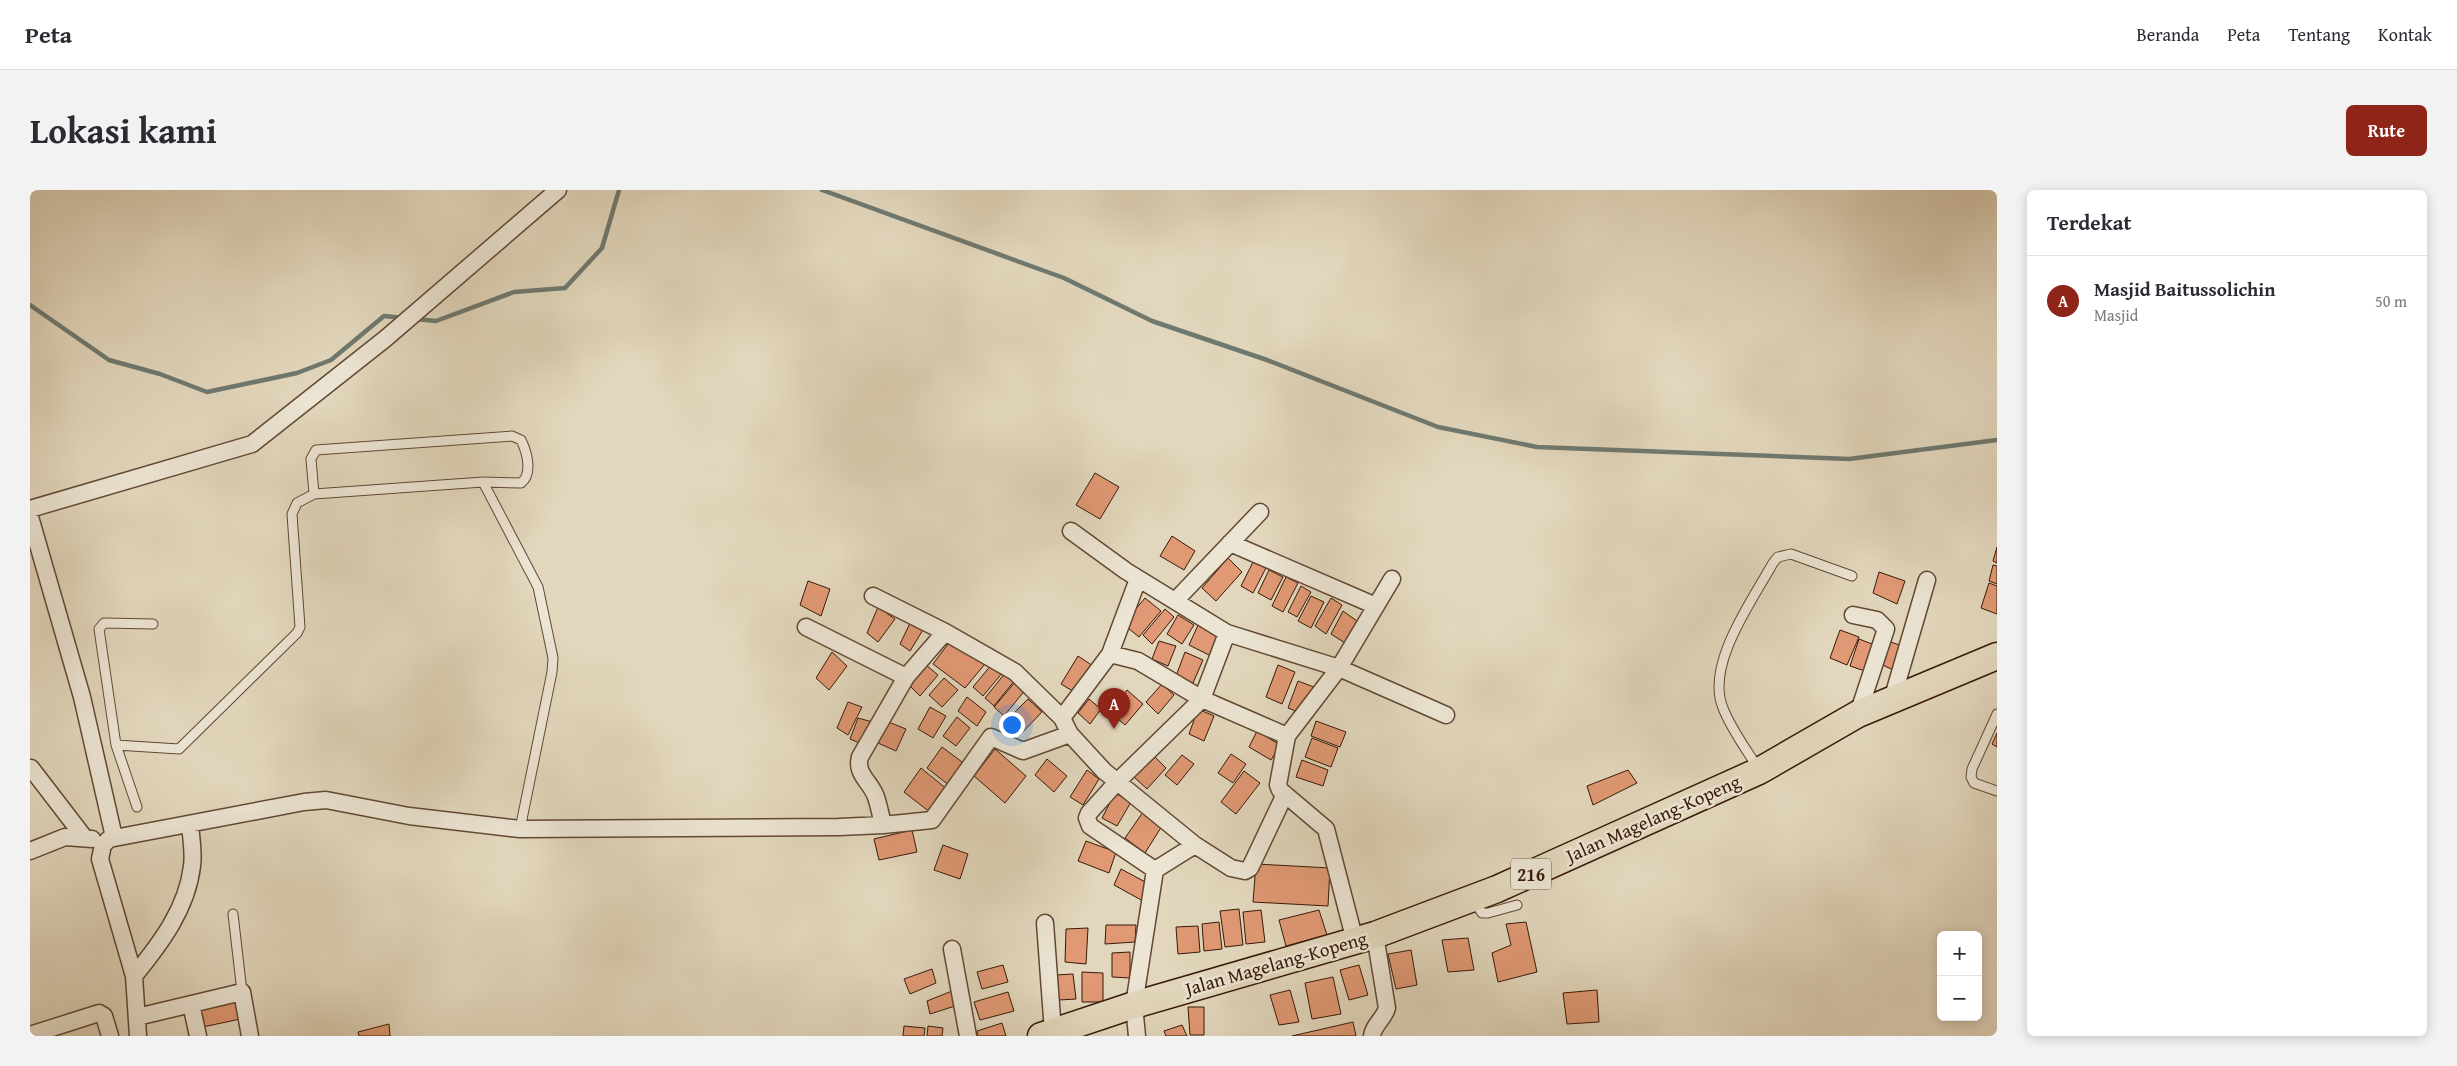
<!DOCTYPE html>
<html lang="id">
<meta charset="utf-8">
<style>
body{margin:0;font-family:"Gentium Book Plus",serif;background:#f2f2f3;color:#2b2b33}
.controls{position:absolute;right:15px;bottom:15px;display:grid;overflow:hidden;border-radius:8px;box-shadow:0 2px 12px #0003}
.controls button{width:45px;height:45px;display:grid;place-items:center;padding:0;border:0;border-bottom:1px solid #e1e1e2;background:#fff;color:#2b2b33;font:25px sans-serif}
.you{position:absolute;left:981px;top:534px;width:18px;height:18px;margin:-12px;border:4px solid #fff;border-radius:50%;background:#1a73e8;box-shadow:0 0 0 8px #1a73e833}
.badge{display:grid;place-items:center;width:32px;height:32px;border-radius:50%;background:#8f2418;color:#fff;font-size:16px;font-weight:700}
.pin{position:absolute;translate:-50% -41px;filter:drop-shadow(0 1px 2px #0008)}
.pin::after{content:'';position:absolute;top:26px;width:18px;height:15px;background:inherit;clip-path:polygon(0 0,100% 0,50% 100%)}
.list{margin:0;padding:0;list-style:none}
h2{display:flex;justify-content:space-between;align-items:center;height:65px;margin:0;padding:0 20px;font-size:21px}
h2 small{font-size:16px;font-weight:400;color:#7c7c81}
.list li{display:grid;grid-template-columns:32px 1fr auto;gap:15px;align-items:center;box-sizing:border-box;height:90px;padding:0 20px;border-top:1px solid #e1e1e2}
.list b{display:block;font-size:19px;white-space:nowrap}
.list p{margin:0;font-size:16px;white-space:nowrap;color:#7c7c81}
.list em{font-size:16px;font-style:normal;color:#7c7c81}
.map{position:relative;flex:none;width:1967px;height:846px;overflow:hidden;border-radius:8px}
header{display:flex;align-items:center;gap:30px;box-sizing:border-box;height:70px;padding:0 25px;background:#fff;border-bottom:1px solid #e1e1e2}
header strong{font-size:24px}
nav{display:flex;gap:28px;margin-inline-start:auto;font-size:18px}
.intro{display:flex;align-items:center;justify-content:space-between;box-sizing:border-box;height:120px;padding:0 30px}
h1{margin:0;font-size:35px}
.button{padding:12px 22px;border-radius:8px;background:#8f2418;color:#fff;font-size:18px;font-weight:700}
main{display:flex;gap:30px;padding:0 30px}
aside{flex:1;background:#fff;border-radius:8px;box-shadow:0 2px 12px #0003}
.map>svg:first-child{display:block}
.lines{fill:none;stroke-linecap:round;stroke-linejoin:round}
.stream{stroke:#6f796f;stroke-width:4.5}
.building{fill:#e09974;stroke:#371907}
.service-casing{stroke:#624834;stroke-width:11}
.minor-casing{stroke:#624834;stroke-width:19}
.primary-casing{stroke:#371907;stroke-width:29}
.service{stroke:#ece5d4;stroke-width:9}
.minor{stroke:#ece5d4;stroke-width:16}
.primary{stroke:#e2d7bd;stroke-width:26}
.labels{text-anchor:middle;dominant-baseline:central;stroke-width:5;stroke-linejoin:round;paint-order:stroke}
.shield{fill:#ece5d4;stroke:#6d5644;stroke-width:1}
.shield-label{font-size:18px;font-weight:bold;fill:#371907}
.street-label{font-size:19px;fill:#371907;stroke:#ece5d4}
</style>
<header>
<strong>Peta</strong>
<nav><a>Beranda</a><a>Peta</a><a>Tentang</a><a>Kontak</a></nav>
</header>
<div class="intro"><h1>Lokasi kami</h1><a class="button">Rute</a></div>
<main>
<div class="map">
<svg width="1967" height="846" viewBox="0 0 1967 846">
<rect width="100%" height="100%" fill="#e2d7bd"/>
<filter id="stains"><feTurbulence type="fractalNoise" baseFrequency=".004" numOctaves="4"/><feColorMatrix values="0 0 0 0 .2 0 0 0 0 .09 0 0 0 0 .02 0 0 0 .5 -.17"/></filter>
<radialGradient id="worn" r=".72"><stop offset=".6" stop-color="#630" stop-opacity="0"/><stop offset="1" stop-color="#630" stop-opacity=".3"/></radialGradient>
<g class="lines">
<path class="stream" d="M792 0 1034 88 1122 131 1237 170 1408 237 1507 257 1819 269 1967 250
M0 115 79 170 130 184 177 202 267 183 301 170 354 126 374 128
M386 129 406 131 484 102 535 98 572 58 589 0"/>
</g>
<path class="building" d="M1065 283 1089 297 1070 329 1046 315Z
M1142 346 1165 361 1154 380 1130 366Z
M1967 357V373L1963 371Z
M1198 368 1212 382 1186 411 1172 398Z
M1224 370 1237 376 1223 403 1211 396Z
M1963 375 1967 376V394L1959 391Z
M1239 380 1253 387 1241 410 1228 403Z
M1849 382 1875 391 1867 414 1843 403Z
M1256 387 1268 393 1253 422 1242 416Z
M778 391 800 399 791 426 770 415Z
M1959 393 1967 396V424L1951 418Z
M1271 396 1281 402 1267 427 1258 422Z
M1281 406 1294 412 1281 438 1268 431Z
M1115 408 1131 421 1109 447 1093 434Z
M1301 408 1312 415 1296 444 1285 436Z
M848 417 865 429 848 452 837 443Z
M1135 419 1144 427 1122 454 1113 445Z
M1313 421 1327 431 1315 453 1301 444Z
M1148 425 1164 435 1152 454 1137 444Z
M882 429 896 435 880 461 870 454Z
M1169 433 1191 446 1181 466 1159 455Z
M1810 440 1829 447 1817 475 1800 468Z
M1829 449 1847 456 1838 482 1820 476Z
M921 450 955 474 935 498 903 474Z
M1129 451 1146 456 1138 476 1122 469Z
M1858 451 1872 456 1863 480 1849 473Z
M802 462 817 476 799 500 786 488Z
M1155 462 1173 470 1163 493 1146 486Z
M1048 466 1063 476 1046 503 1031 494Z
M962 474 973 482 953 506 943 497Z
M896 475 908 485 890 506 879 495Z
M1248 475 1265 482 1252 514 1236 507Z
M976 482 985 490 964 516 955 508Z
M914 488 928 500 912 517 899 505Z
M986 491 996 499 974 526 964 517Z
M1268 491 1284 497 1273 524 1258 518Z
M1132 494 1144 505 1128 524 1116 512Z
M1097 500 1113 514 1095 535 1080 522Z
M937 507 956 522 947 536 928 521Z
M998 509 1012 522 989 546 975 532Z
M1059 509 1071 519 1060 534 1048 523Z
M818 512 832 517 818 545 807 538Z
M900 517 916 526 903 548 888 539Z
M1168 519 1184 526 1174 551 1159 544Z
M927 527 940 538 926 556 913 546Z
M828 528 846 533 834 555 820 549Z
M856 531 876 539 866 561 848 553Z
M1286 531 1316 542 1310 557 1281 546Z
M1227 541 1250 555 1241 570 1219 557Z
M1967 543V557L1962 554Z
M1282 548 1308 558 1301 577 1275 567Z
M912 557 936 575 920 596 897 578Z
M965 559 996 586 975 613 944 586Z
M1201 564 1216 574 1203 593 1188 583Z
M1123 565 1136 578 1117 599 1104 587Z
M1152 565 1164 574 1147 595 1135 585Z
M1017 569 1037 586 1024 602 1005 585Z
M1272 570 1298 580 1293 596 1266 587Z
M891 578 918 600 901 623 874 602Z
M1057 580 1069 589 1053 615 1040 607Z
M1598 580 1607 593 1563 615 1557 596Z
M1214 581 1230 593 1206 624 1191 612Z
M1085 603 1101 612 1087 636 1072 628Z
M1113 622 1132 636 1115 663 1095 648Z
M882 640 887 662 849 670 844 649Z
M1056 651 1086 662 1079 683 1048 671Z
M913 655 938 664 930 689 904 680Z
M1226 674 1300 678 1298 716 1223 712Z
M1091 679 1121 695 1113 711 1084 695Z
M1209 719 1213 755 1195 757 1190 721Z
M1231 720 1235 752 1216 754 1213 722Z
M1289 720 1297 745 1256 756 1249 730Z
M1189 732 1192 759 1174 761 1172 734Z
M1496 732 1507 782 1468 792 1462 763 1481 755 1476 734Z
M1076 735H1106L1105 752 1075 754Z
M1168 736 1170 762 1148 764 1146 737Z
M1058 738 1056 774 1035 772 1036 739Z
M1438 748 1444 780 1418 782 1412 750Z
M1381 760 1387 795 1366 799 1358 764Z
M1100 762V788L1082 787V763Z
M973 775 978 792 952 799 947 782Z
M1329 775 1338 805 1319 810 1310 780Z
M902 779 906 793 880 804 874 789Z
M1052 782 1073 783V812H1052Z
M1043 784 1046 809 1029 810 1026 785Z
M1303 787 1311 824 1282 829 1275 793Z
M1260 800 1269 832 1249 835 1240 805Z
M1567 800 1569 832 1537 834 1533 803Z
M922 801 925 816 900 824 897 811Z
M978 802 984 821 950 830 944 812Z
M211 807 215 828 168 838 164 817Z
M1158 817H1174V845H1160Z
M1323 832 1326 846H1262Z
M972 833 976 846H948L947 841Z
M359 834 360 846H329L328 842Z
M1152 835 1157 846H1136L1134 841Z
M874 836 895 838 894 846H873Z
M898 836 913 838 912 846H897Z"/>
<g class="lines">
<defs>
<path id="service" d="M284 304 281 269 286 260 482 246 491 250C497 262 503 284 491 293L453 292
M1967 524 1942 579 1941 587 1944 593 1967 601
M86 555 149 559 267 443 270 437 262 324 267 313 284 304 453 292 508 397 523 468 522 482 490 639
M1728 578C1716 559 1701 539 1693 518 1675 475 1722 411 1743 373L1748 367 1761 364 1822 386
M107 617 86 555 69 439 74 433 123 434
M1443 710 1452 723H1458L1487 715
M203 724 212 802"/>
<path id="minor" d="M0 319 222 254 355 149 528 0
M0 327 52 507 84 647
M1041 341 1096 381 1197 443
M1200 353 1346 416
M843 406 915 442 985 482 1032 528 1040 544 1074 581 1165 655 1201 678 1215 681 1220 678 1255 604
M1145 411 1230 322
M1823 425 1847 430 1856 439 1828 524
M776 437 876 487
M1080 464 1108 389
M1862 510 1897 390
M1032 528 1080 464 1108 471 1172 509 1257 546
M1 578 54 647
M853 635 902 630 961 547 993 561 1040 544
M0 661 35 647 62 649
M1125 680 1165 655
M1015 733 1023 842
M1325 751 1296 639 1250 600 1248 595 1257 546 1309 478 1362 389
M922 759 938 846
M104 786C130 754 157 719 162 676 164 663 161 648 160 634
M161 814 168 846
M107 827 212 802 220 846
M0 845 69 823 74 826 80 846
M108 846 104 786 70 669 73 655 79 649 274 612 296 610 379 626 490 639 809 637 853 635C851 626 849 616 846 607 841 592 825 584 830 567L876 487 915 442
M1107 846 1104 815 1125 680 1060 636 1057 628 1059 623 1087 592 1172 509 1197 443 1309 478 1416 525
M1342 846C1343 835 1354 829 1357 818L1345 745"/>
<path id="primary" d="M1011 846 1104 815 1345 745 1467 699 1729 581 1828 524 1967 466"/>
</defs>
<use href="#service" class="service-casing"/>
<use href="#minor" class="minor-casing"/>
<use href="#primary" class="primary-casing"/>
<use href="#service" class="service"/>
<use href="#minor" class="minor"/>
<use href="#primary" class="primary"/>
</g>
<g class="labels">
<rect class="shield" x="1481" y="668.5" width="40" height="31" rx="4"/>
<g class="shield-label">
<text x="1501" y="684">216</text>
</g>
<g class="street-label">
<text transform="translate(1623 628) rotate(-24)">Jalan Magelang-Kopeng</text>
<text transform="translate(1246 773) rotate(-16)">Jalan Magelang-Kopeng</text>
</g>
</g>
<rect width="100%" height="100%" filter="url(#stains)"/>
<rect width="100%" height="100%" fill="url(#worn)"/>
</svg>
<div class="controls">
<button>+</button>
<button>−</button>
</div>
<div class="you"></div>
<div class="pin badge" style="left:1084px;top:539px">A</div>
</div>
<aside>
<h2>Terdekat<small></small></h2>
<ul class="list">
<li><span class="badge">A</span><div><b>Masjid Baitussolichin</b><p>Masjid</p></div><em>50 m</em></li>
</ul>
</aside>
</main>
